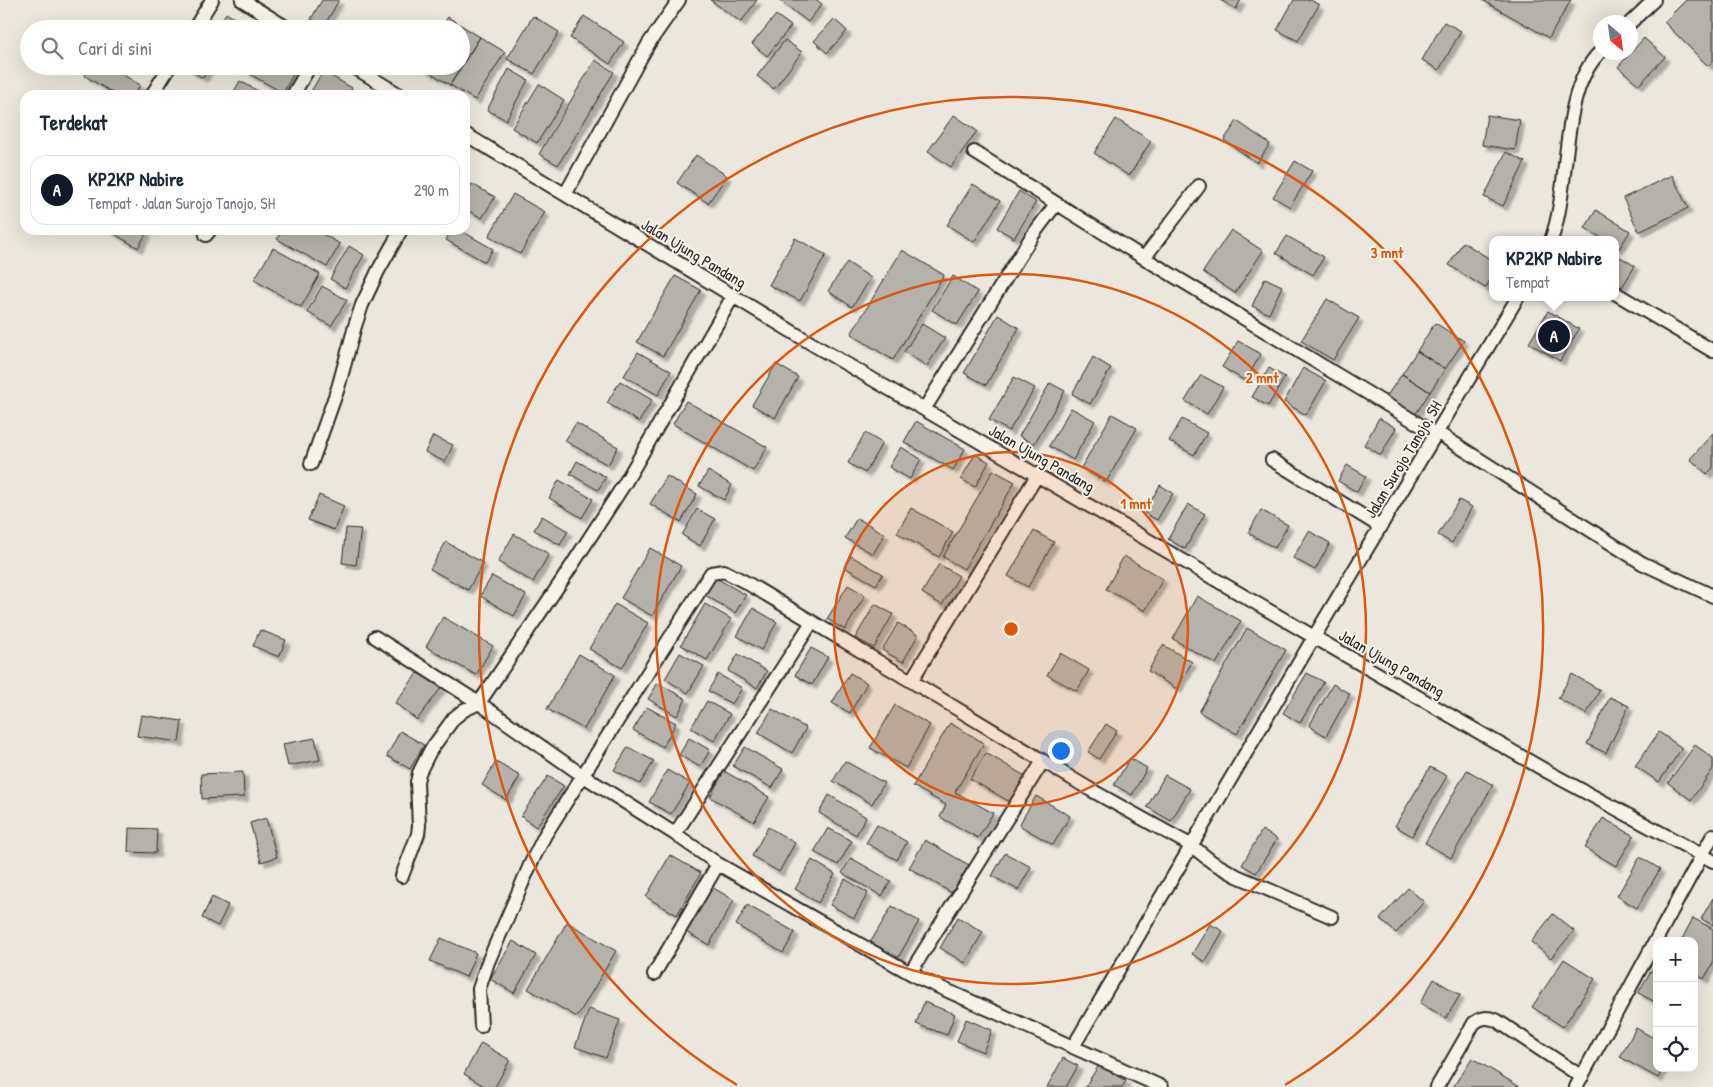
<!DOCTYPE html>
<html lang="id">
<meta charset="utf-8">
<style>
body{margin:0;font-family:"Patrick Hand",sans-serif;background:#f6f6f7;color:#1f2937}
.controls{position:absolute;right:15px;bottom:15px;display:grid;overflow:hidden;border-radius:10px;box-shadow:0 5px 20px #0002}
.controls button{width:45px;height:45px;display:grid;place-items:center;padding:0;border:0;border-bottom:1px solid #e0e1e3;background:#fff;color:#1f2937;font:25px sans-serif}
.compass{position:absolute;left:1593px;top:15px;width:45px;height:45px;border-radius:50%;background:#fff;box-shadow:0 5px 20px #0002;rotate:151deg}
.you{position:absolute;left:1060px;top:750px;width:18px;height:18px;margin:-12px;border:4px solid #fff;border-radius:50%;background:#1a73e8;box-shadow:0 0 0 8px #1a73e833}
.badge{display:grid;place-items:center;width:32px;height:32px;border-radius:50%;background:#111827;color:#fff;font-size:16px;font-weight:700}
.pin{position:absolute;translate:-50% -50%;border:2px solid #fff;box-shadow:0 1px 5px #0006}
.popup{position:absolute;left:1489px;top:236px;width:130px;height:65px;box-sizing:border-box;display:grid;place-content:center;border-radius:10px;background:#fff;filter:drop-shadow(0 1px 4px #0005);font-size:16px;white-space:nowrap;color:#747a83}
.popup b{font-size:19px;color:#1f2937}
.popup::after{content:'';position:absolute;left:50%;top:100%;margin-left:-10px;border:10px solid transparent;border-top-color:#fff}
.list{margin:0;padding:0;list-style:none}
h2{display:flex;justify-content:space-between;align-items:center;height:65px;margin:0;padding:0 20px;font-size:21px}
h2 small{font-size:16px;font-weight:400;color:#747a83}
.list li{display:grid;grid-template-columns:32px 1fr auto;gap:15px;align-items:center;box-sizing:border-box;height:70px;margin:0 10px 10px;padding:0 10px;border:1px solid #e0e1e3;border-radius:15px}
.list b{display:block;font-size:19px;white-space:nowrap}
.list p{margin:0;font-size:16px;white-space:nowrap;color:#747a83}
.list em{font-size:16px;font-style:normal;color:#747a83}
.icon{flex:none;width:28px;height:28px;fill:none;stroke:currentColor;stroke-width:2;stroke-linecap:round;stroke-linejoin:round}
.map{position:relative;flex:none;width:1713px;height:1087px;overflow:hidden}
.search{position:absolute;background:#fff;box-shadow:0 5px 20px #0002;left:20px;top:20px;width:450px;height:55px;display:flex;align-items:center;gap:12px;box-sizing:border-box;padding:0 18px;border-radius:28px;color:#747a83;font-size:19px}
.panel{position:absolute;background:#fff;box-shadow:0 5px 20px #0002;left:20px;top:90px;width:450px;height:145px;border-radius:15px}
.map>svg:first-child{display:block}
.building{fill:#b5b2ab;stroke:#2b2b2b;filter:url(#shadow)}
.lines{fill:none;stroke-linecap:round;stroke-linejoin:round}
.minor-casing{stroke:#2b2b2b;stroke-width:16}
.minor{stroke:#f7f3e8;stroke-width:12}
.ring{fill:none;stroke:#df570e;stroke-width:2.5}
.labels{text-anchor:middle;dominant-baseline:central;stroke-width:4;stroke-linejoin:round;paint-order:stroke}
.street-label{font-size:16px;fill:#2b2b2b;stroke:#f7f3e8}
.centre{fill:#df570e;stroke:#f7f3e8;stroke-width:2.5}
.ring-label{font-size:15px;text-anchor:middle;font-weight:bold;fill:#df570e;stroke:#f7f3e8;stroke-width:4;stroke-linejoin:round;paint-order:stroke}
</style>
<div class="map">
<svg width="1713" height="1087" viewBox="0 0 1713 1087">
<defs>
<filter id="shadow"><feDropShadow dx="4.5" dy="4.5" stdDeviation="1" flood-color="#0004"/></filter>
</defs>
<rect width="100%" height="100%" fill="#ebe7dd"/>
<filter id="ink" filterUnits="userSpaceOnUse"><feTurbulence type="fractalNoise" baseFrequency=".02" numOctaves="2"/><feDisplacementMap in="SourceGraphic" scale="10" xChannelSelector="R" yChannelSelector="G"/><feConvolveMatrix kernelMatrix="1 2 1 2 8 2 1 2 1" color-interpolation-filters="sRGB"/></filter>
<g filter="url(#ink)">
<path class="building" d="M322 0H339L324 26 311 19Z
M710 0H757L741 22Z
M779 0H817L822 4 808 22Z
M1220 0H1241L1236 9Z
M1294 0H1311L1319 5 1298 41 1277 30Z
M1482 0H1571L1549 38Z
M1686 0H1713V61L1708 66 1664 22Z
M226 13 252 29H217Z
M776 15 791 26 767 56 752 44Z
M533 16 559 32 534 74 507 59Z
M584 16 624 42 610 64 570 38Z
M448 17 480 37 450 85 420 66H461V29H441Z
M834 19 847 31 827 53 814 41Z
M1444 22 1461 31 1439 70 1422 60Z
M480 37 505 52 475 100 450 85Z
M1644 38 1665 57 1639 85 1618 67Z
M785 40 802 52 774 89 757 76Z
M595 60 614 72 558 165 539 154Z
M91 66H109L140 85 134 95H116L85 76Z
M191 66H210L203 78 189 70Z
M249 66H298L283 93 246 72Z
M509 69 528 80 506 120 487 110Z
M323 71 352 88 348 95H309Z
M240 81 265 95H232Z
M539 84 564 100 537 143 512 128Z
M954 115 977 131 951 167 928 151Z
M1487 115 1520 120 1515 150 1482 145Z
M1116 119 1151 141 1129 176 1094 153Z
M1237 121 1270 144 1257 163 1224 140Z
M1506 152 1525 162 1503 206 1484 197Z
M696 155 727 176 708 203 677 183Z
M1295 161 1312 171 1290 207 1273 197Z
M1672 175 1688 208 1639 232 1623 198Z
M472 184 495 197 482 218 465 209V196Z
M973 184 1000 201 974 242 947 225Z
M1019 191 1036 202 1014 238 997 228Z
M513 194 545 212 520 254 489 236Z
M1596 210 1630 231 1619 249 1615 246V240H1605L1585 228Z
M108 230H145L147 232 138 248Z
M282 230H316L340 244 327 267 277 239Z
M451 230H460L493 249 485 262 446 240Z
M1231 230 1263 251 1235 293 1203 272Z
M1287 236 1324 257 1313 275 1276 253Z
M795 238 826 255 800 301 769 285Z
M1463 242 1493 261V276L1485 288 1449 265Z
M349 246 364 255 345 288 330 279Z
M273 248 320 274 301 307 254 280Z
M902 250 944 275 893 360 851 334Z
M1615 254 1635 266 1622 287 1615 283Z
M847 262 871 278 852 307 828 291Z
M675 276 701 290 663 356 637 342Z
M953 276 978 292 957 325 932 310Z
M1265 278 1282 286 1269 314 1252 306Z
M322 286 347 300 331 326 307 312Z
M1327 299 1359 318 1333 360 1301 341Z
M1548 311 1579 329 1560 361 1529 343Z
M998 315 1019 328 986 385 964 373Z
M1435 323 1464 341 1445 369 1417 351Z
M922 324 945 338 927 366 904 352Z
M1238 341 1261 354 1245 381 1222 367Z
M1417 351 1445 369 1430 392 1402 374Z
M638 352 671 371 658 395 624 376Z
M1093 357 1111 368 1090 404 1072 394Z
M776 364 798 377 775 418 752 405Z
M1269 368 1285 377 1268 406 1252 397Z
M1303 368 1326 381 1306 415 1284 402Z
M1402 374 1430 392 1415 415 1386 397Z
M1201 375 1223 387 1207 414 1185 401Z
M1014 377 1035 388 1009 431 989 420Z
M620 381 652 400 639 422 607 403Z
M1050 383 1065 391 1034 444 1019 436Z
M686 401 767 447 753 471 673 424Z
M1071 408 1095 421 1073 460 1049 446Z
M1112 414 1137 428 1106 482 1081 468Z
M1379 418 1396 428 1381 455 1364 445Z
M1182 419 1207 433 1194 455 1169 441Z
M916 421 965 449 953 470 904 442Z
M576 423 618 447 608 465 565 441Z
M865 433 882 443 865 473 848 463Z
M1713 433V468L1707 474 1690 459Z
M433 436 453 445 445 462 425 452Z
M901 447 921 459 910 479 889 467Z
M975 454 989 462 975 487 961 479Z
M577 461 606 477 598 490 570 474Z
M1347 465 1366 476 1357 492 1338 481Z
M993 470 1015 482 964 569 943 557Z
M708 471 732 485 724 500 699 486Z
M667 476 697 494 681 522 650 504Z
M559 480 593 499 582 518 549 498Z
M1160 485 1173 493 1157 520 1144 513Z
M319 495 344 506 334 530 308 520Z
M1459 500 1472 507 1452 543 1438 535Z
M1188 504 1205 514 1185 549 1168 539Z
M911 508 953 532 939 557 897 533Z
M697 509 715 519 700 546 682 535Z
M1261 510 1288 525 1275 548 1248 533Z
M542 516 568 531 560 545 534 530Z
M857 518 885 534 873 554 845 538Z
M346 528 361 529 356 565 342 563Z
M1034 531 1054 542 1028 587 1008 576Z
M1309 531 1330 543 1315 570 1293 558Z
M514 534 549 554 533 582 498 562Z
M446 542 483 563 468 590 430 569Z
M650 548 681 566 652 616 621 598Z
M851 556 883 574 876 585 844 567Z
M1124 556 1163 579 1145 611 1106 589Z
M939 564 959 576 942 605 922 593Z
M492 576 526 595 514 616 480 596Z
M716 578 746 595 735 613 705 595Z
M848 585 865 595 845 630 827 619Z
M1197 596 1241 621 1216 664 1173 639Z
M615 604 648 623 622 668 589 649Z
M705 604 731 619 707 660 681 645Z
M875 604 893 614 874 648 855 638Z
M753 608 777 622 761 650 737 636Z
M443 617 493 646 476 675 426 647Z
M898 623 918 635 903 662 882 650Z
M1247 628 1286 650 1237 734 1199 712Z
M260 630 286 640 279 657 253 646Z
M1163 645 1192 662 1177 689 1148 671Z
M811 648 828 657 812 685 795 675Z
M680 653 704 666 688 693 665 679Z
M1060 653 1089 670 1077 691 1047 675Z
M579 654 615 675 584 729 547 709Z
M738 654 767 671 757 688 728 671Z
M419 671 441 688 417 720 395 703Z
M850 673 867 683 850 713 832 703Z
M1307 673 1324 682 1300 723 1283 713Z
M718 674 742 688 732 704 708 691Z
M1572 674 1600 690 1586 714 1558 698Z
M658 683 686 699 677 716 648 699Z
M1333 684 1350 694 1326 736 1309 726Z
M1610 697 1629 706 1606 753 1587 744Z
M707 701 730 714 714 741 691 728Z
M895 705 930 725 906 768 870 748Z
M647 707 676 723 663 747 633 730Z
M772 709 806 728 792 753 758 733Z
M141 715 182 721 179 742 137 736Z
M950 723 984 743 955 792 993 813 978 838 940 817 946 805 913 786Z
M1106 724 1117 731 1099 759 1088 752Z
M400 731 424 745 410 769 387 756Z
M1659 732 1682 748 1659 782 1635 766Z
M315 738 320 760 288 766 283 744Z
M689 738 710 750 700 767 679 755Z
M1695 745 1713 758V769L1691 800 1668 783Z
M628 747 654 761 640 784 614 770Z
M745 747 783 769 772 788 733 766Z
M986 753 1025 776 1010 802 970 779Z
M1130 758 1147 768 1132 795 1114 785Z
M845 761 884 783 872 804 833 781Z
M496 762 520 776 506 800 482 785Z
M1430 767 1447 776 1412 836 1395 826Z
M667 770 690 783 671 814 649 802Z
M1467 770 1493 785 1451 858 1425 843Z
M724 771 769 797 754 822 710 797Z
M243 772 244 797 202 799 201 774Z
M1165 775 1190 789 1171 821 1147 807Z
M548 776 564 786 536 827 521 816Z
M829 795 866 817 856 835 819 813Z
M1036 796 1070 816 1053 845 1019 825Z
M266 818 277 857 261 862 250 823Z
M1603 818 1634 836 1616 866 1585 848Z
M877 825 907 842 897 860 866 843Z
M768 827 795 843 779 872 752 856Z
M129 828 157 829 156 853 128 852Z
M828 828 852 841 838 865 814 852Z
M1262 830 1277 839 1256 873 1242 865Z
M925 840 969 865 952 893 909 868Z
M1005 853 1031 867 1018 890 992 876Z
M670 855 701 873 677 915 646 897Z
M1640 857 1660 869 1637 908 1617 896Z
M851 858 891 881 882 896 842 873Z
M812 860 835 874 818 903 795 889Z
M845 879 868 893 854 918 830 905Z
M710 886 734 900 709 945 684 931Z
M1408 888 1424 902 1396 933 1380 919Z
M212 897 228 905 218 926 202 918Z
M1713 898V925L1701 919Z
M747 905 795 932 783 953 736 925Z
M892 906 919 921 895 963 867 948Z
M1553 914 1574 931 1551 958 1531 942Z
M958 917 983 932 965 963 940 948Z
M1693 918 1713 929V963L1704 979 1694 973V941H1681Z
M567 922 616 951 577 1017 528 989Z
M1210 924 1223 931 1205 962 1192 954Z
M441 938 476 953 466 977 430 961Z
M513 941 536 955 514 993 490 979Z
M1564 959 1595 979 1563 1027 1532 1007Z
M1652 969 1657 972V1003L1638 993Z
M1434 979 1460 995 1446 1018 1420 1003Z
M924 1002 955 1014 947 1035 916 1024Z
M589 1009 620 1020 606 1058 575 1047Z
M966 1019 992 1030 983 1052 957 1041Z
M1636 1028 1657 1040V1068H1663L1658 1078 1620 1057Z
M481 1043 510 1060 495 1087H486L464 1074Z
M1063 1058 1078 1066 1066 1087H1047Z
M1472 1058 1520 1087H1453Z
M1099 1065 1126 1081 1122 1087H1085Z"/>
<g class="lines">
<defs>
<path id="minor" d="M242 0 289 29
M1630 23 1654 0
M194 29 212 0
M352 66 400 95
M152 95 170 66
M293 95 310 66
M465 134 819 348 1314 637 1548 772 1713 861
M974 152 1144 258 1437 435
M566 193 636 66 649 43 679 0
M206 235 210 230
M1551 240C1572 185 1558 94 1600 52
M1144 258 1199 186
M1615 293 1713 351
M925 408 1032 236 1056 204
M1438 433 1642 563 1713 596
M1272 460 1381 527
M311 464 338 388 355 326 362 305 378 271 401 230
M375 637 479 703 582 775 675 834 718 864 919 978 1162 1087
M911 681 1091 790 1192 846 1212 862 1237 876 1332 917
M675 834 812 622
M402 876 418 834 419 826 417 782 419 773 430 751 454 718 464 710 479 703 563 579 625 483 733 296
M910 973 1043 761
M654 974 718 864
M481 1026 479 989 488 962 531 863 545 835 711 573 724 571 747 583 911 681 1038 474
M1073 1047 1314 637 1518 297
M1437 1087 1474 1023C1482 1017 1487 1017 1496 1020L1582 1077
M1576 1087 1713 835"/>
</defs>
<use href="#minor" class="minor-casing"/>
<use href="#minor" class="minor"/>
</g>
</g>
<circle cx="1011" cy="629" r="177" fill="#df570e" fill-opacity=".12"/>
<g class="ring">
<circle cx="1011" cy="629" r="177"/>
<circle cx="1011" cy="629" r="355"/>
<path d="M737 1085A532 532 0 1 1 1285 1085"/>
</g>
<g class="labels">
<g class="street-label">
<text transform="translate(694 253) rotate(31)">Jalan Ujung Pandang</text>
<text transform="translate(1042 458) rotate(30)">Jalan Ujung Pandang</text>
<text transform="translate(1403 459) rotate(-59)">Jalan Surojo Tanojo, SH</text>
<text transform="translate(1392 663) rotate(30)">Jalan Ujung Pandang</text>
</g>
</g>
<circle cx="1011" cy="629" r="8" class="centre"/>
<g class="ring-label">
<text x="1387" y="258">3 mnt</text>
<text x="1262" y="383">2 mnt</text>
<text x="1136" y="509">1 mnt</text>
</g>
</svg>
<div class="controls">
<button>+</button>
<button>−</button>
<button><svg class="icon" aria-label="locate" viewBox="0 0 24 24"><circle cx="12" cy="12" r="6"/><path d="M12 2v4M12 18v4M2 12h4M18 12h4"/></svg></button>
</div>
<svg class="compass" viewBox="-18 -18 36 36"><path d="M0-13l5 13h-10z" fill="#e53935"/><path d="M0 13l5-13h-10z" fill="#747a83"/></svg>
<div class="you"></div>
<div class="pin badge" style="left:1554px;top:336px">A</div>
<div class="popup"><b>KP2KP Nabire</b>Tempat</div>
<div class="search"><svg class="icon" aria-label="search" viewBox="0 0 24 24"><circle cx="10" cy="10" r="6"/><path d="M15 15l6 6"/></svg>Cari di sini</div>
<section class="panel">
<h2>Terdekat<small></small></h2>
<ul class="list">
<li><span class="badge">A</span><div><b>KP2KP Nabire</b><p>Tempat · Jalan Surojo Tanojo, SH</p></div><em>290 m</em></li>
</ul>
</section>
</div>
